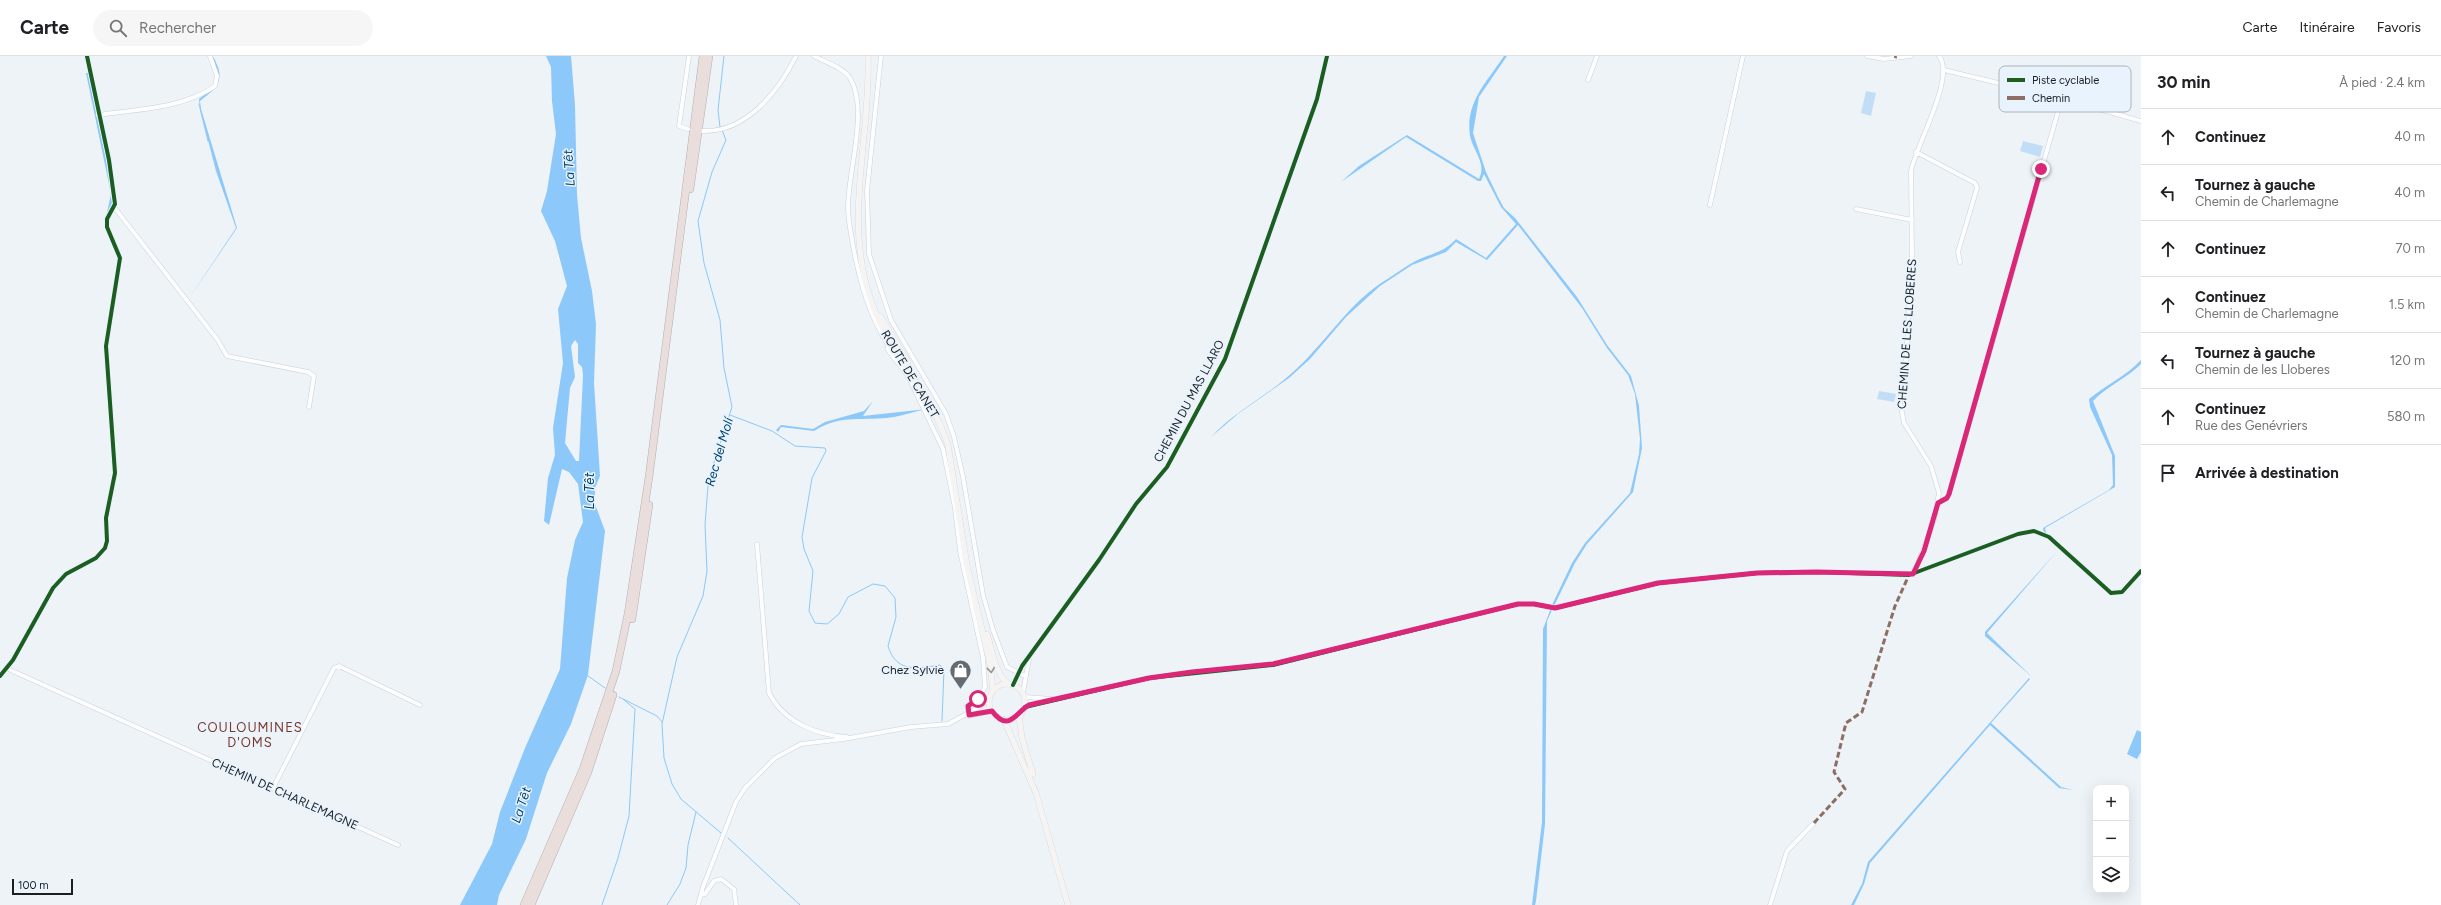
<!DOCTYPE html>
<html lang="fr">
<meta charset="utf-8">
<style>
body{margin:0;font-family:Figtree,sans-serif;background:#f6f6f6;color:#202124}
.controls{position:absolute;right:12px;bottom:12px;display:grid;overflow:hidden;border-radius:8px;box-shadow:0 4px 16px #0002}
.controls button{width:36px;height:36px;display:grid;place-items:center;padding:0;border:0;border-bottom:1px solid #e0e0e0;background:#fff;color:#202124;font:20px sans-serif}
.scale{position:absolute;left:12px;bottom:10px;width:61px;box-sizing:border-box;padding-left:4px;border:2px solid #192025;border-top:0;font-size:11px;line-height:14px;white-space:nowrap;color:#192025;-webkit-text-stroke:3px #e9f3fd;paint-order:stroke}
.stop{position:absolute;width:12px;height:12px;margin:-9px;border:3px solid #db2777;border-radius:50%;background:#fff}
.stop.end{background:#db2777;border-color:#fff;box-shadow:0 1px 4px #0008}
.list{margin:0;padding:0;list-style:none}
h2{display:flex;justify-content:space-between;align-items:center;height:52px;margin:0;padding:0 16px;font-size:17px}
h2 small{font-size:13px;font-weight:400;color:#757577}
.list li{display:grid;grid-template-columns:26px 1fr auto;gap:12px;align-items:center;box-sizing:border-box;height:56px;padding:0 16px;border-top:1px solid #e0e0e0}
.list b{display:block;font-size:15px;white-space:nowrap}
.list p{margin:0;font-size:13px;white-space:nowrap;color:#757577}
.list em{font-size:13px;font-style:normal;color:#757577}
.icon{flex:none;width:22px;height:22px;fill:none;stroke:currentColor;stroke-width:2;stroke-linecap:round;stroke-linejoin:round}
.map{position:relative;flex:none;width:2141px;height:849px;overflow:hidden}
header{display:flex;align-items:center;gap:24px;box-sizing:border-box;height:56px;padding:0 20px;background:#fff;border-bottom:1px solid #e0e0e0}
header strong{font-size:19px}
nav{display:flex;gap:22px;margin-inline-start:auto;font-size:14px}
.search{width:280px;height:36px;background:#f6f6f6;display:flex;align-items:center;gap:10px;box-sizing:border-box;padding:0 14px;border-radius:22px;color:#757577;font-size:15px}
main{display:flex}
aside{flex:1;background:#fff}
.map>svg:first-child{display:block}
.green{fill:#c2def7}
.water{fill:#8cc8f9;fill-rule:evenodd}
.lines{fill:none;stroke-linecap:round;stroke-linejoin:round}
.stream{stroke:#8cc8f9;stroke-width:1}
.street-casing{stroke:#cbd1d6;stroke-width:5}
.secondary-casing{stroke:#cbd1d6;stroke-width:6}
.highway-casing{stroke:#b7adac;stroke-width:8}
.street{stroke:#fcfdfe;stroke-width:4}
.secondary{stroke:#f6f4f3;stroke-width:5.5}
.highway{stroke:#e9dedb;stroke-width:7}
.quiet{stroke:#8d6e63;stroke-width:3;stroke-dasharray:6 3;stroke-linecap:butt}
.cycleway-casing{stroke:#e9f3fd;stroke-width:6}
.cycleway{stroke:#1b5e20;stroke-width:4}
.oneway{stroke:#939596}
.route{stroke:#db2777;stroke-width:5}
.labels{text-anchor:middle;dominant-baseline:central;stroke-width:3;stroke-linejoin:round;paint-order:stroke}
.street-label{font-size:12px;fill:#192025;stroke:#e9f3fd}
.poi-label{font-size:12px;fill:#192025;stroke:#e9f3fd;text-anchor:end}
.water-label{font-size:13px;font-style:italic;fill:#00436e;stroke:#e9f3fd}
.neighbourhood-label{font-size:13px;letter-spacing:1px;fill:#7c3824;stroke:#e9f3fd}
.key{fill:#e9f3fd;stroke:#abb4bc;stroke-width:1}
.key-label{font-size:11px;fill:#192025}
</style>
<header>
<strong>Carte</strong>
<div class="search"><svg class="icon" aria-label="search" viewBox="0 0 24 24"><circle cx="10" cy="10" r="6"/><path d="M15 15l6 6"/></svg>Rechercher</div>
<nav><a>Carte</a><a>Itinéraire</a><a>Favoris</a></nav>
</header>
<main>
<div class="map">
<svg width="2141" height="849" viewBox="0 0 2141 849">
<rect width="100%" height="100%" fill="#eef3f8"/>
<path class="green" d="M1866 35 1876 37 1871 60 1861 57Z
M2023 85 2043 90 2040 101 2020 95Z
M1879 335 1896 338 1894 346 1877 343Z"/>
<path class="water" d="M212 0C215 2 216 7 218 11 224 29 211 36 200 45L201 53 237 172 188 244 236 172 216 115 200 53 199 43C221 26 223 28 212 0Z
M546 0H571L575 49 577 139 581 182 592 235 596 268 594 327 600 420 595 432V448L605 475 588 619 571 668 547 717 526 783 499 839 497 849H460L492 788 500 756 525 692 560 613 567 522 575 484 583 466 578 428 569 416 562 413 549 469 544 465 548 422 555 399 553 372 563 307 558 253 567 230 555 185 541 155 547 135 556 78 552 45 551 11ZM575 284 578 288V307L582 311 583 319 579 405H576L565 387 570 332 575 321 571 290Z
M1504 0H1507L1479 41 1473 77 1486 116 1498 141 1504 152 1515 162 1577 241 1607 289 1631 320 1639 350 1642 392 1633 436 1587 488 1575 507 1554 550 1552 549 1572 507 1585 487 1630 437 1639 398 1640 383 1635 338 1628 319 1607 292 1582 252 1518 169 1487 204 1456 186 1446 196 1412 209 1380 230 1346 261 1310 303 1289 322 1239 357 1211 381C1234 356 1260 344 1285 323 1320 295 1344 252 1381 227 1391 221 1402 213 1412 207 1429 197 1441 199 1456 183L1486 202 1516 168 1501 151 1484 118 1481 125H1478L1406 81 1341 126 1359 110 1407 79 1479 123C1487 107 1473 95 1470 80 1465 46 1487 26 1504 0Z
M86 17H89L111 116 113 145 106 163 113 188 104 170 111 138Z
M2141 304V308C2126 323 2107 330 2093 345L2115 400V431L2045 472 2046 476 2061 491 2044 477 2043 472 2109 434 2113 429 2112 399 2090 351 2089 343C2106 329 2126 320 2141 304Z
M873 345 863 360 927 353C916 355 905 359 894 361 863 366 842 357 814 375L781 371 778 376 776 374 781 369 813 373 825 366 864 355Z
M2058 494 1987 577 2032 621 1985 580V576Z
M1551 552H1553L1547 565 1545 768 1536 845 1535 849H1532L1542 766 1543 573Z
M2029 622 2030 623 1991 667 2061 731 2073 734 2059 732 1990 669 1870 807 1864 828 1854 849H1851L1862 828 1868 806Z
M2137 674 2141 676V696L2137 703 2127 698Z"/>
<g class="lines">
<path class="stream" d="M215 7 218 17
M199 48 208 85
M720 71 718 54 724 0
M221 126 230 152
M730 359 772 375 795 390 825 392 826 395 812 422 802 481 804 493 813 515 809 555 815 567 827 568 839 558 848 541 873 528 885 530 895 542 896 561 888 590C896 617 918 613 940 609L944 613 942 665
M588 620 605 632
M619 641 657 660 662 666
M721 777 681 743 672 728 664 702 662 668 677 601 703 540 707 515 705 469 708 430 713 409 732 351 724 312 720 264 704 207 698 165 712 116 726 84 722 74
M728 782 800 849
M602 849 618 802 629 760 635 653 623 643
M667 849 680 828 686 812 688 789 696 756"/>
<defs>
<path id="street" d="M814 0C825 6 844 12 850 22 869 53 848 115 848 151 848 164 851 177 853 190 860 227 869 258 888 289
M881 0 867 135 869 198 891 264 946 358 954 381 963 421 983 539 993 574 1007 611 1025 620
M1867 0 1884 3 1911 0
M1944 14 2061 42 2141 65
M1588 24 1597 0
M98 59C137 53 182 53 215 30L217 20 210 0
M688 73 679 70 689 0
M702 75C746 77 779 35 796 0
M1916 96 1975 127 1977 132 1958 196 1960 206
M1710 149 1743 0
M114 151 217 283 227 300 308 316 314 320 309 351
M1856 153 1912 164
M891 287 888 289V294L908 320 943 393 955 452 960 495 983 602 985 631 978 643 967 650 969 659
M1938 447 1947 442 1949 438 2069 17
M757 488 769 637C784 666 816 679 847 681
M1914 518 1934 464 1939 437 1931 410 1904 367 1900 346 1906 305 1912 199 1911 115C1916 89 1956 21 1939 0
M6 612 398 789
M0 620 13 604 53 532 66 518 96 502 105 492 107 485 106 462 115 417 106 290 120 202 107 171V163L115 148 109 104 87 0
M1013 629 1022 610 1099 504 1136 448 1167 411 1225 303 1317 43 1327 0
M1023 636 1029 603
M1025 641 1052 643
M1025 651 1149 622 1273 609 1518 548H1534L1555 552 1659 527 1757 517 1817 516 1909 519 2018 478 2034 475 2049 481 2111 537 2122 536 2141 515
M968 660 992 655
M273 732 334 612 339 610 420 649
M701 839 705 838 714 825 721 823 734 833 736 849
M698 849 703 831 736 746 745 732 775 702 801 688 844 683 911 671 948 668 981 650 989 643
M1770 849 1787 795 1814 767"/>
<path id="secondary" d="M868 0C871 83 842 166 872 247 890 299 930 334 948 389L967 510 990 608 993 635
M880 260 908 306
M987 578C992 593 995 619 1009 628
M989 646a18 18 0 1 1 36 0a18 18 0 1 1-36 0Z
M1019 660 1022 682 1033 718
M1004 664 1036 737 1068 849"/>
<path id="highway" d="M690 133 709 0
M632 563 649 449
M524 849 583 713 616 615 628 558 649 421 703 0
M531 849 588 716 613 639"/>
</defs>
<use href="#street" class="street-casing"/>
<use href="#secondary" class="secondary-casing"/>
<use href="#highway" class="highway-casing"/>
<use href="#street" class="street"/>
<use href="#secondary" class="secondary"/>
<use href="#highway" class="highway"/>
<path class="quiet" d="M1895 2 1896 0
M1814 767 1845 733 1834 716 1846 667 1862 656 1895 550 1909 519"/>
<defs>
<path id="cycleway" d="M0 620 13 604 53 532 66 518 96 502 105 492 107 485 106 462 115 417 106 290 120 202 107 171V163L115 148 109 104 87 0
M1013 629 1022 610 1099 504 1136 448 1167 411 1225 303 1317 43 1327 0
M1025 651 1149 622 1273 609 1518 548H1534L1555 552 1659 527 1757 517 1817 516 1909 519 2018 478 2034 475 2049 481 2111 537 2122 536 2141 515"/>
</defs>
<use href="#cycleway" class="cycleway-casing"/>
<use href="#cycleway" class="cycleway"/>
</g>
<defs><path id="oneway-chevron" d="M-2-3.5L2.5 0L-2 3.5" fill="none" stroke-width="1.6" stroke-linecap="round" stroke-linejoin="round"/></defs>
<use class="oneway" href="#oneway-chevron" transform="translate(991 614) rotate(84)"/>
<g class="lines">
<path class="route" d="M978 643 968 650 969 659 992 655C1009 678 1017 655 1029 649L1149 622 1192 616 1273 608 1518 548H1534L1555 552 1658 527 1757 517 1816 516 1913 518 1924 495 1938 447 1947 442 1949 438 2041 113"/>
</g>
<defs>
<symbol id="shop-pin" viewBox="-11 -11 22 30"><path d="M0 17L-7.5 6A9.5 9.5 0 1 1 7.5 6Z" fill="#646a6f" stroke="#e9f3fd"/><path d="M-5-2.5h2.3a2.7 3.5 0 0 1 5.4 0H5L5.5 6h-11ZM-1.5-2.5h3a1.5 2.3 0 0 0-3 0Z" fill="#fff"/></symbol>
</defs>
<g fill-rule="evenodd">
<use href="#shop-pin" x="948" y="602" width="25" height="34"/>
</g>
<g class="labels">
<g class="street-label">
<text transform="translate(1907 278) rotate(-86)">CHEMIN DE LES LLOBERES</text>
<text transform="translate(910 318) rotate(59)">ROUTE DE CANET</text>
<text transform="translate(1189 345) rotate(-62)">CHEMIN DU MAS LLARO</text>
<text transform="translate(285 738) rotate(24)">CHEMIN DE CHARLEMAGNE</text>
</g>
<g class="poi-label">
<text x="944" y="614">Chez Sylvie</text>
</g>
<g class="water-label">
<text transform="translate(569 112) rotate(-94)">La Têt</text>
<text transform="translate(719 396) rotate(-74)">Rec del Molí</text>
<text transform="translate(589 435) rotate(-90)">La Têt</text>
<text transform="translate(521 749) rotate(-72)">La Têt</text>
</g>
<g class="neighbourhood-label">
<text x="250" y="671">COULOUMINES<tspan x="250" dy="15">D'OMS</tspan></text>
</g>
</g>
<rect x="1999" y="10" width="132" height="46" rx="6" class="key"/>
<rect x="2007" y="22" width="18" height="4" fill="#1b5e20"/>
<rect x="2007" y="40" width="18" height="4" fill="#8d6e63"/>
<g class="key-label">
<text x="2032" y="28">Piste cyclable</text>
<text x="2032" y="46">Chemin</text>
</g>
</svg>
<div class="controls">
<button>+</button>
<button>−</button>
<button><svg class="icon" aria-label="layers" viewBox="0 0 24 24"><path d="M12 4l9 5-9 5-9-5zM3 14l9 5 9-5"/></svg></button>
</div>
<div class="scale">100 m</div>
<div class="stop" style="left:978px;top:643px"></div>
<div class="stop end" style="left:2041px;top:113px"></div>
</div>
<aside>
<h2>30 min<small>À pied · 2.4 km</small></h2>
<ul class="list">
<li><svg class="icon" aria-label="ahead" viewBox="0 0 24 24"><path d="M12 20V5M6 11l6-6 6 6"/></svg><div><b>Continuez</b></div><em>40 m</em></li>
<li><svg class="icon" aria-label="left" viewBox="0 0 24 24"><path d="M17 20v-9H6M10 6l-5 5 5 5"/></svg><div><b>Tournez à gauche</b><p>Chemin de Charlemagne</p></div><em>40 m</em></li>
<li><svg class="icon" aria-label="ahead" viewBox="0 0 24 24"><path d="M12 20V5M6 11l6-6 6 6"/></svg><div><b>Continuez</b></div><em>70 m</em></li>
<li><svg class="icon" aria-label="ahead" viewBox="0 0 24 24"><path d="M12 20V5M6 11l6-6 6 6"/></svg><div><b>Continuez</b><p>Chemin de Charlemagne</p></div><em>1.5 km</em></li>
<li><svg class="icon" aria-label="left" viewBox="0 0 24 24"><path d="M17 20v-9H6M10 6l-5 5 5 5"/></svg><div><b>Tournez à gauche</b><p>Chemin de les Lloberes</p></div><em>120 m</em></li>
<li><svg class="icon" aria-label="ahead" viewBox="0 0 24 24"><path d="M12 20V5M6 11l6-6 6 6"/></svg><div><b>Continuez</b><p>Rue des Genévriers</p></div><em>580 m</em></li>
<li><svg class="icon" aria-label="arrive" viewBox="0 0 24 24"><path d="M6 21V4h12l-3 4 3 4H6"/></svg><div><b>Arrivée à destination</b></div></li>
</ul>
</aside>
</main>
